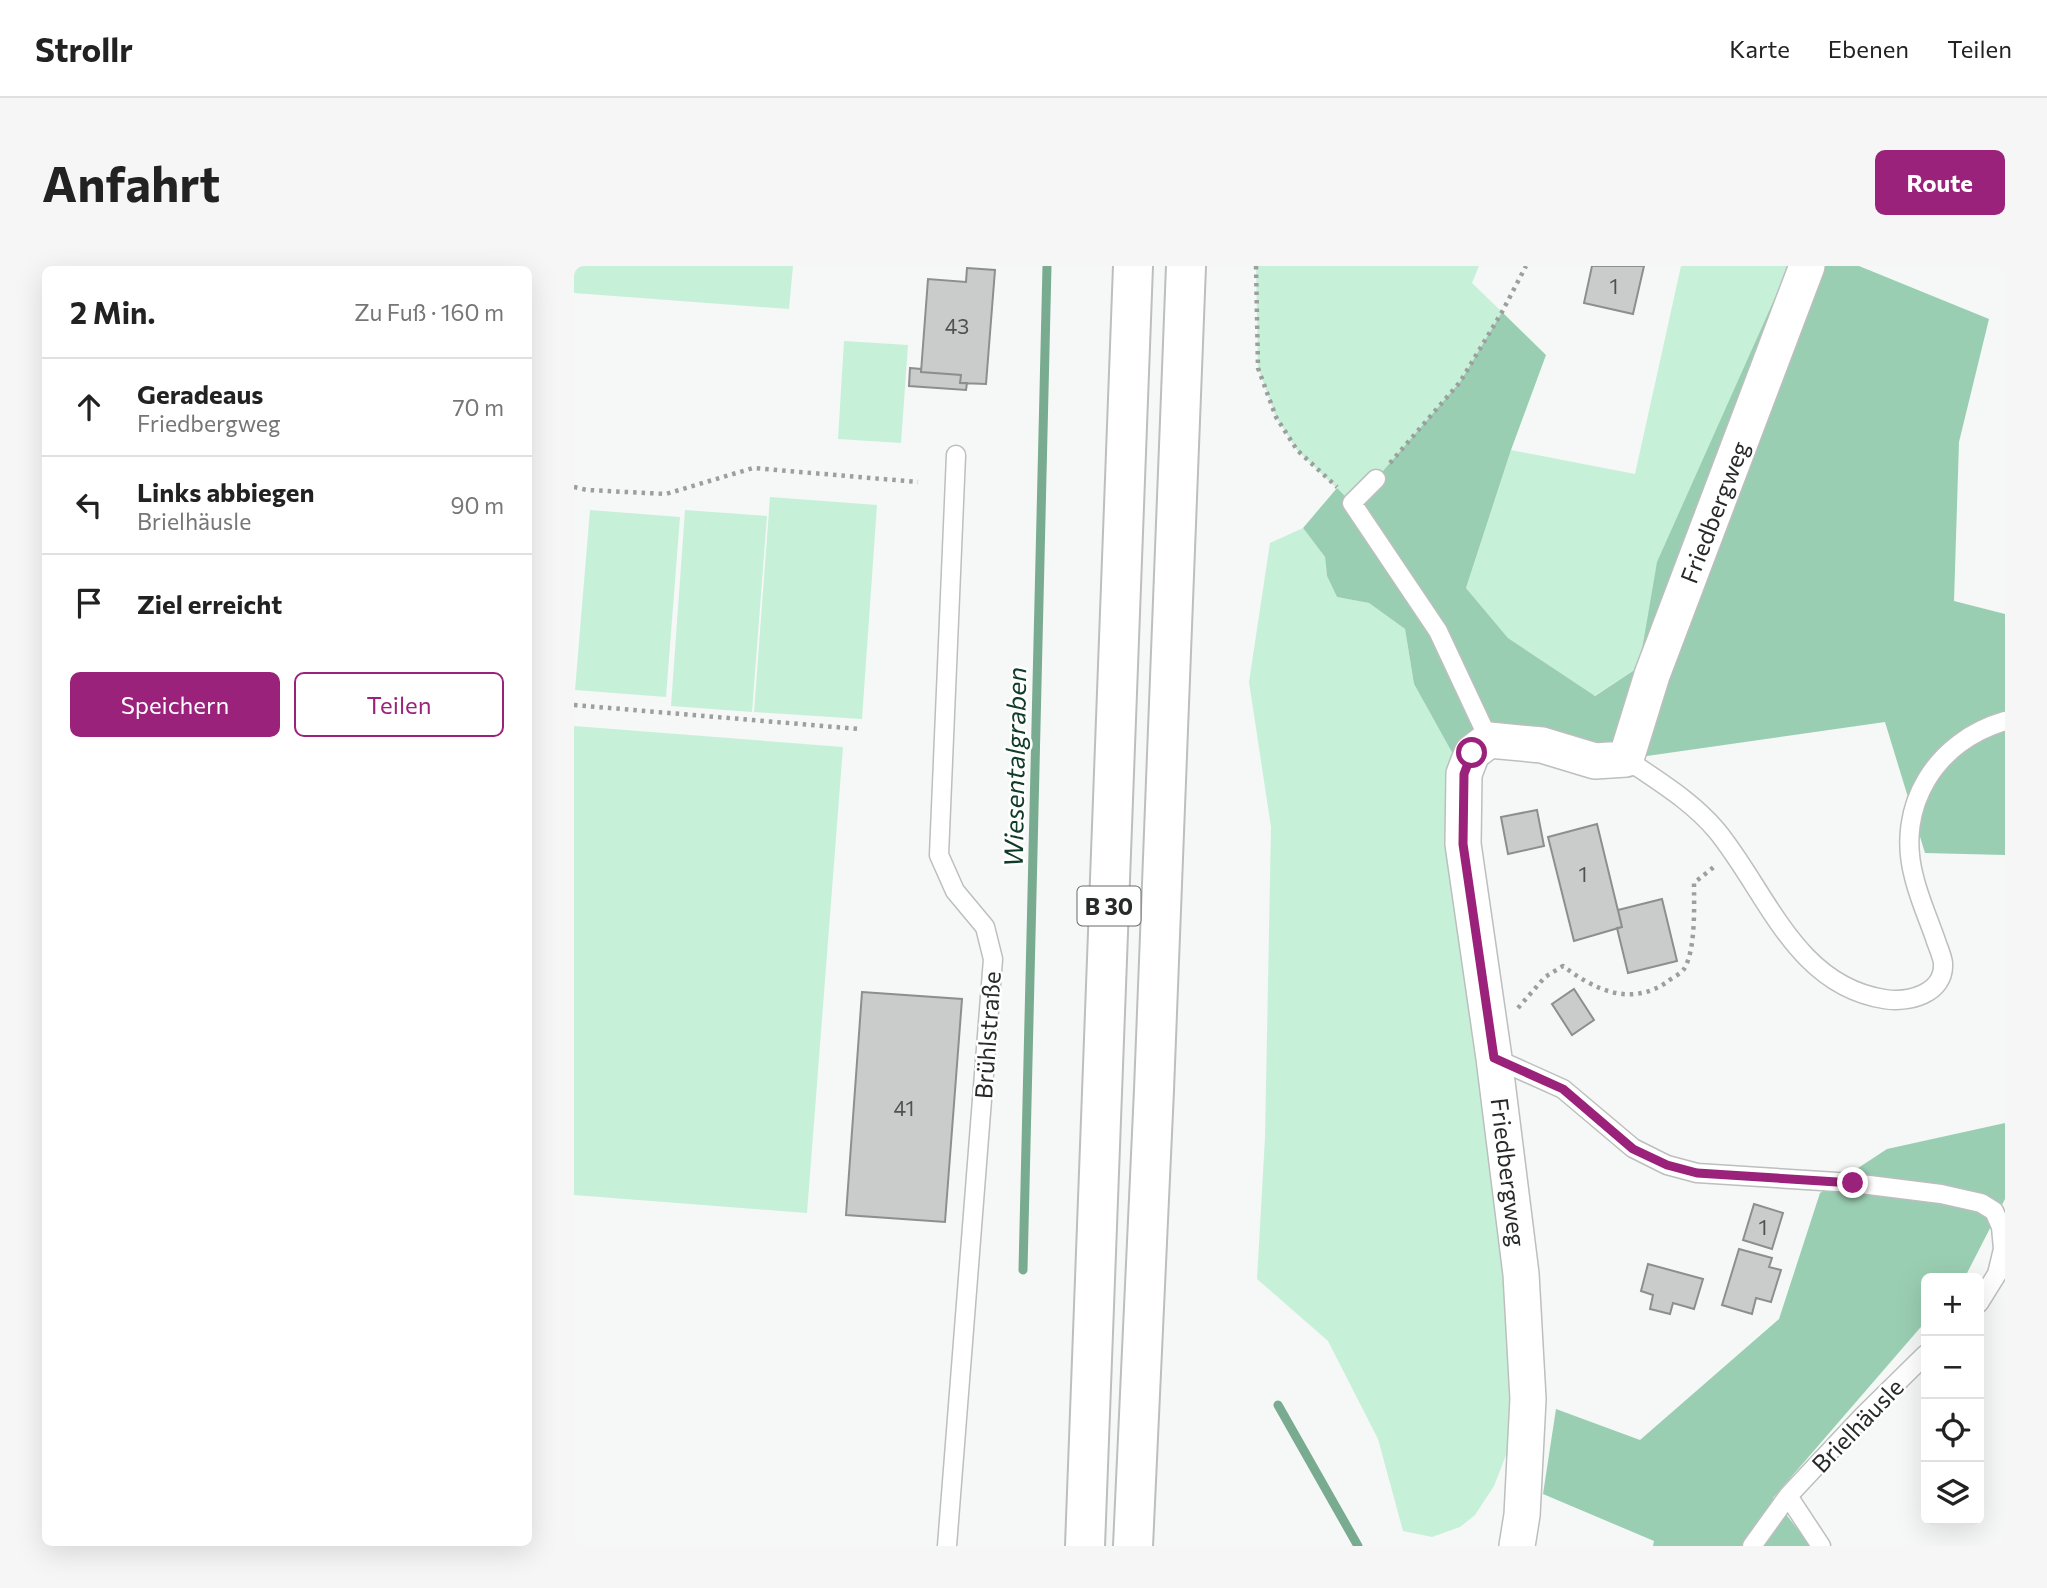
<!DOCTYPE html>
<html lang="de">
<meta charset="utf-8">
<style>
body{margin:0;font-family:Commissioner,sans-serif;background:#f6f6f6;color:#222}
.controls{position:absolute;right:21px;bottom:21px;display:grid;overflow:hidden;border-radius:10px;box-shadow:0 7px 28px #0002}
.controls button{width:63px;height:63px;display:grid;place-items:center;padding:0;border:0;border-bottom:2px solid #e0e0e0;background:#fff;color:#222;font:35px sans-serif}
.stop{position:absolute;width:21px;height:21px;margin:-16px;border:5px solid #9a227b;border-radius:50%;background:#fff}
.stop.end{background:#9a227b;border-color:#fff;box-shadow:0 2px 7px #0008}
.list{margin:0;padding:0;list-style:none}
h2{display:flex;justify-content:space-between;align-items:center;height:91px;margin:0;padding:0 28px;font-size:30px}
h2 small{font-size:23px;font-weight:400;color:#767676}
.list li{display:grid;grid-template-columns:46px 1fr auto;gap:21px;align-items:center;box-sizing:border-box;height:98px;padding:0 28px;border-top:2px solid #e0e0e0}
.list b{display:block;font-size:26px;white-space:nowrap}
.list p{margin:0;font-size:23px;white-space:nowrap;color:#767676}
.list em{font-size:23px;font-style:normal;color:#767676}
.actions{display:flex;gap:14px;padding:21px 28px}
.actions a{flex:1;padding:16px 0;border:2px solid #9a227b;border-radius:10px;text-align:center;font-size:24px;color:#9a227b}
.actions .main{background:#9a227b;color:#fff}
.icon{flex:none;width:38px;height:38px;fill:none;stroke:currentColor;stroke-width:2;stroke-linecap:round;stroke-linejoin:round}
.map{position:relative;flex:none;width:1431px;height:1280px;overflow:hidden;border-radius:10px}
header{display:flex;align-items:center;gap:42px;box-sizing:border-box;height:98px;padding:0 35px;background:#fff;border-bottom:2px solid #e0e0e0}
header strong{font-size:33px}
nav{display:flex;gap:38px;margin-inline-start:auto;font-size:24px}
.intro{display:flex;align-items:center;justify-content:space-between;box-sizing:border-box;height:168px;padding:0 42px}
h1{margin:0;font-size:49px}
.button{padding:18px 32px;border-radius:10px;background:#9a227b;color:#fff;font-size:24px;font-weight:700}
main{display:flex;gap:42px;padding:0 42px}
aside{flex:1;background:#fff;border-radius:10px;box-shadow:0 7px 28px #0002}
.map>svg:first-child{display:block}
.green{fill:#c7f0d9}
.forest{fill:#9aceb2}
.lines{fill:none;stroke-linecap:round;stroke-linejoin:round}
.stream{stroke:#78ab90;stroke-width:9}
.building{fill:#c9cccb;stroke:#8c8f8e;stroke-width:2}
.service-casing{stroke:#bcbfbd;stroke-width:21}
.minor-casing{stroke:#bcbfbd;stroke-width:38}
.trunk-casing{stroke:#bcbfbd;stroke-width:42}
.path{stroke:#9c9f9d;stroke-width:4.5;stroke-dasharray:3.5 5;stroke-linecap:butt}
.service{stroke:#fff;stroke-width:18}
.minor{stroke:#fff;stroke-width:35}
.trunk{stroke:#fff;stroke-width:38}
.route{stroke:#9a227b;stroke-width:9}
.labels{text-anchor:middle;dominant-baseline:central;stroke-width:5;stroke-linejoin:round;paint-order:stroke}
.number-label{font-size:21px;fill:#505252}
.shield{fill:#fff;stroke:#686a69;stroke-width:2}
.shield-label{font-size:23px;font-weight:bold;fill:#282a29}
.street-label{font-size:24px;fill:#282a29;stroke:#fff}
.water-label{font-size:26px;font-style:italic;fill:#103b28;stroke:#fff}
</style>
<header>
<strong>Strollr</strong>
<nav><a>Karte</a><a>Ebenen</a><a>Teilen</a></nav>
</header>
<div class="intro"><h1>Anfahrt</h1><a class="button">Route</a></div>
<main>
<aside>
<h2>2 Min.<small>Zu Fuß · 160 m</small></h2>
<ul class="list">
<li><svg class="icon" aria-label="ahead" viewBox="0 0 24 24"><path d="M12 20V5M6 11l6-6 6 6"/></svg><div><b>Geradeaus</b><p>Friedbergweg</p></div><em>70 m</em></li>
<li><svg class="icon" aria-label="left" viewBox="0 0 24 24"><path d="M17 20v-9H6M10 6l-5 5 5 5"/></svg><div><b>Links abbiegen</b><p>Brielhäusle</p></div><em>90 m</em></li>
<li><svg class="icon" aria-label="arrive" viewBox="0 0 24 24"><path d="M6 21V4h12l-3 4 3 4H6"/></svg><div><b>Ziel erreicht</b></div></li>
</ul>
<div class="actions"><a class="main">Speichern</a><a>Teilen</a></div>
</aside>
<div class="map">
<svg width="1431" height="1280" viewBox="0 0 1431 1280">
<rect width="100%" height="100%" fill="#f5f8f6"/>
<path class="green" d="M0 0H219L215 43 0 27Z
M682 0H905L898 17 928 46 886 116 802 213 778 237 723 184 702 151 684 102Z
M1107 0H1223L1065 401 1020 430 934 372 892 322 937 184 1061 208Z
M270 75 334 79 327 177 264 173Z
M196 231 303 239 288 453 180 446Z
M16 244 106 251 92 431 1 424Z
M111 244 193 250 178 446 97 440Z
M729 262 751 291 753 310 763 331 795 337 831 363 840 418 890 508 954 1133 920 1220 901 1249 886 1261 858 1271 829 1265 804 1173 754 1075 683 1013 691 872 697 561 675 416 696 277Z
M0 460 269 481 233 947 0 929Z"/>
<path class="forest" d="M1223 0H1285L1415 53 1385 176 1380 335 1431 348V589L1351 587 1311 456 1052 493 942 478 890 508 840 418 831 363 795 337 763 331 753 310 751 291 729 262 763 222 778 237 802 213 886 116 928 46 972 89 937 184 892 322 934 372 1021 430 1065 401 1083 296 1208 16Z
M1431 857V933L1391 1011 1352 1012V1055L1199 1232 1237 1280H1079L1080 1275 969 1228 982 1143 1066 1174 1205 1053 1246 927 1313 883Z"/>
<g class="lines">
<path class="stream" d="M449 1004 473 0
M704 1139 784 1280"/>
</g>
<path class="building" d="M1018 0H1070L1059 48 1010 37Z
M393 2 421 4 412 118 386 117 387 109 347 106 354 13 392 16Z
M336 102 347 103V106L387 109 386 117H393L392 124 335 120Z
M963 544 970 580 934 588 927 551Z
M1023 558 1048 661 1000 675 974 571Z
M1088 633 1103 695 1054 707 1043 662 1048 661 1044 644Z
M1000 723 1020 754 998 769 978 738Z
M288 726 388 733 371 956 272 949Z
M1180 938 1209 947 1198 983 1169 974Z
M1165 983 1198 992 1195 1001 1207 1004 1197 1036 1182 1032 1178 1048 1148 1039Z
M1074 998 1129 1013 1120 1043 1099 1037 1096 1048 1076 1043 1079 1029 1067 1025Z"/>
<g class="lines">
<defs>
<path id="service" d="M802 213 778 237 864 365 915 474
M1052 493C1084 515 1118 535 1143 565 1193 626 1221 719 1310 733 1334 737 1371 728 1369 697 1368 689 1363 679 1361 672 1354 652 1345 632 1340 611 1321 540 1362 475 1431 455
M920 792 989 823 1059 882 1093 899 1123 907 1279 917 1367 928 1407 937 1420 945 1427 961 1429 983 1423 1008 1405 1037
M1214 1230 1247 1280
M373 1280 419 693 411 661 381 625 365 589 382 189
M1178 1280 1214 1230 1289 1150 1352 1088"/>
<path id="minor" d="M943 1280 948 1249 954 1133 947 1008 920 792 889 578 890 508 898 487 915 474 968 479 1021 495 1052 493 1078 409 1233 0"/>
<path id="trunk" d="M511 1280 559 0
M559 1280 580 824 612 0"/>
</defs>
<use href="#service" class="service-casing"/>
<use href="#minor" class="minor-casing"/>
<use href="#trunk" class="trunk-casing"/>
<path class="path" d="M682 0 684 102 702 151 723 184 763 221
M816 197 886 116 928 46 952 0
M0 221 13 224 92 228 179 202 344 216
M0 439 285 463
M944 742 971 711 989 700C1021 724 1056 741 1093 716 1097 712 1107 708 1110 703 1122 684 1120 639 1120 617L1141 600"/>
<use href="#service" class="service"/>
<use href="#minor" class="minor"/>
<use href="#trunk" class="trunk"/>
</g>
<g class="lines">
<path class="route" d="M898 487 890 508 889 578 920 792 989 823 1059 883 1093 899 1123 907 1279 917"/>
</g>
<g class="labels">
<g class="number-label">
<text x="1040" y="19">1</text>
<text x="383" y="59">43</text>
<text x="1009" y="607">1</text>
<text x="330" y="841">41</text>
<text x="1189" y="960">1</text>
</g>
<rect class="shield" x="503.5" y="620.5" width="63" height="39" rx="5"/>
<g class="shield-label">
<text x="535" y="640">B 30</text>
</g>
<g class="street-label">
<text transform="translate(1140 246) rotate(-69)">Friedbergweg</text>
<text transform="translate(413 769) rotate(-86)">Brühlstraße</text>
<text transform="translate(935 906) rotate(83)">Friedbergweg</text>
<text transform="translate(1283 1159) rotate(-46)">Brielhäusle</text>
</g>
<g class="water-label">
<text transform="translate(440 501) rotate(-89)">Wiesentalgraben</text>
</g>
</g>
</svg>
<div class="controls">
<button>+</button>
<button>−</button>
<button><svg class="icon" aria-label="locate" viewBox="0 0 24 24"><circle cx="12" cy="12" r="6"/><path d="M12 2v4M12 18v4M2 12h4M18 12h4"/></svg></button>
<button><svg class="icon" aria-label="layers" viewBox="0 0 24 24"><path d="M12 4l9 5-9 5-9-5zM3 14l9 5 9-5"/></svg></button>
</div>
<div class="stop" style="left:898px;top:487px"></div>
<div class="stop end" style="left:1279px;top:917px"></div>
</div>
</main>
